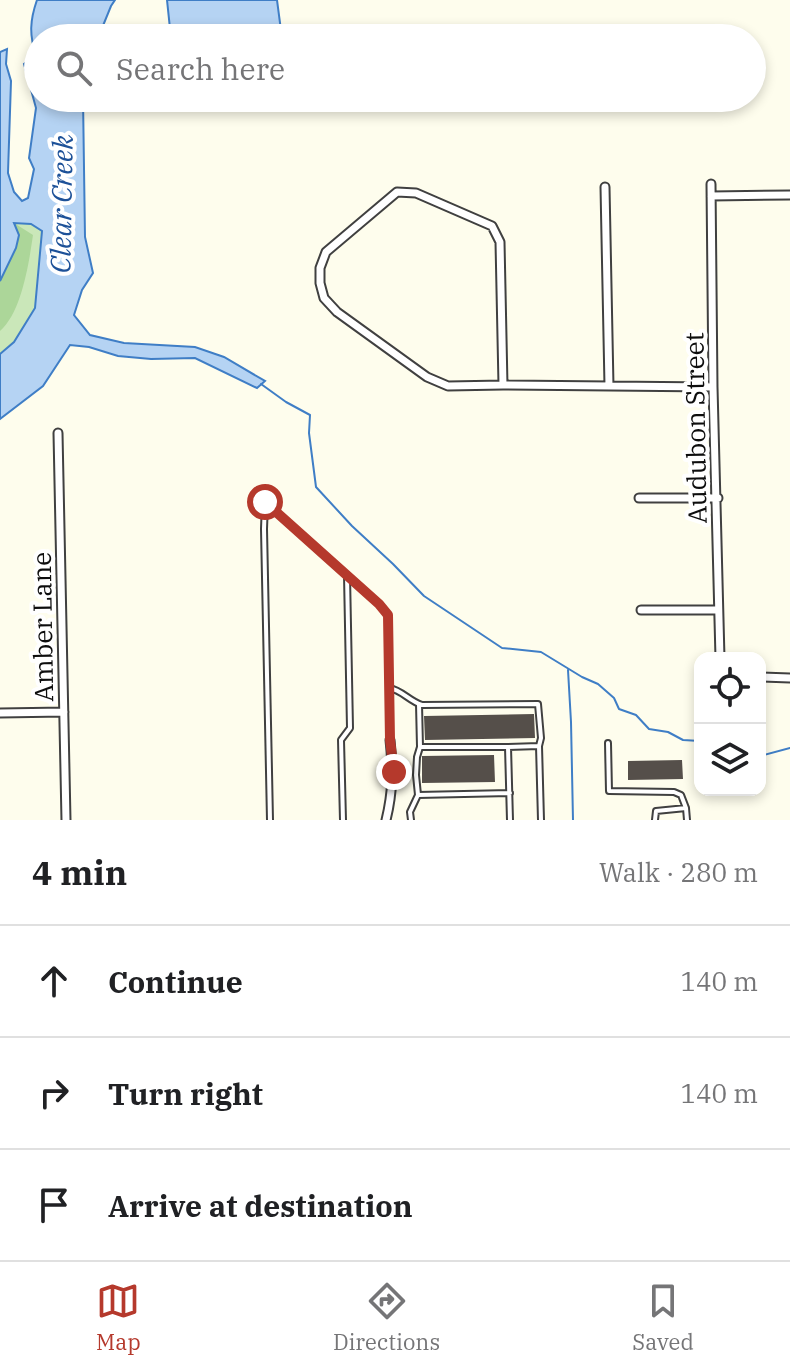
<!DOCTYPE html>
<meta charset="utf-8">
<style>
body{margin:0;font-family:"IBM Plex Serif",serif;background:#f6f6f6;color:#202124}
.controls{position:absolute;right:24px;bottom:24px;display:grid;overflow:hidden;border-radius:16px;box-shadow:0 4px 12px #0003}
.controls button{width:72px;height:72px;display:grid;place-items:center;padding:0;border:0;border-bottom:2px solid #e0e0e0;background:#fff;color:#202124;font:40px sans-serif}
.stop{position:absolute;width:24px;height:24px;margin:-18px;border:6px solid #b5392c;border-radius:50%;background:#fff}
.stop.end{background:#b5392c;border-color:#fff;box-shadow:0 2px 8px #0008}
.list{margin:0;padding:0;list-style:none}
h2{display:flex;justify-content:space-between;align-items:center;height:104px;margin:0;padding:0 32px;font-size:34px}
h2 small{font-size:26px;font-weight:400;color:#757577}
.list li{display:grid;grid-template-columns:52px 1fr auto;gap:24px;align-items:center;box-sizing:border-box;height:112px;padding:0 32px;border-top:2px solid #e0e0e0}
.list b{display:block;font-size:30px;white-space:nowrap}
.list em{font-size:26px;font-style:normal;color:#757577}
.icon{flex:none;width:44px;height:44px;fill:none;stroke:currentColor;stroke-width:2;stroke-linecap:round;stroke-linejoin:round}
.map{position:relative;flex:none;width:790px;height:820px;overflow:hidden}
.search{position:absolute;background:#fff;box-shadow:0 4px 12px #0003;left:24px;right:24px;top:24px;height:88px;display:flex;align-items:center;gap:20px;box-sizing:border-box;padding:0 28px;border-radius:44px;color:#757577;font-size:30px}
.sheet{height:440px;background:#fff}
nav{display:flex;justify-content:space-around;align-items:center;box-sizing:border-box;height:112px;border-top:2px solid #e0e0e0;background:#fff;font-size:22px;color:#757577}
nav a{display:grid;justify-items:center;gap:4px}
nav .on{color:#b5392c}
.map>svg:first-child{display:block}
.green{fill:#cae7b9}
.forest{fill:#acd699}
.water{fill:#b5d3f3;stroke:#3f7ec6;stroke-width:2}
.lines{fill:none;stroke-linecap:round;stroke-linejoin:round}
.stream{stroke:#3f7ec6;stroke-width:2}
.building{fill:#554f4a}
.service-casing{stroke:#404040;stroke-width:8}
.minor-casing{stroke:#404040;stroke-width:11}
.service{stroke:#fff;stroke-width:4}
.minor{stroke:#fff;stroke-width:7}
.route{stroke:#b5392c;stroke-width:10}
.labels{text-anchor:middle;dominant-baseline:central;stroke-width:8;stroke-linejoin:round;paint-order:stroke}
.street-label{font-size:26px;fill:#0d0d0d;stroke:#fff}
.water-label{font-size:28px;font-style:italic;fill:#1d5198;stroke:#fff}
</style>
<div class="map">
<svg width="790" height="820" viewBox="0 0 790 820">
<rect width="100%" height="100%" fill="#fefded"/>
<path class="green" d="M14 223 32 224 42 231 35 308 14 342 0 354V281L10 260Z"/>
<path class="forest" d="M14 223 33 235C29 262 22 312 0 331V281L16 248Z"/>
<path class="water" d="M37 0H115L111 6 98 38H38V98H83L85 237 93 273 82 290 74 315 90 335 124 343 195 347 224 357 265 381 257 388 195 358 151 359 118 356 89 347 70 345 43 386 0 419V354L14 342 35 308 42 231 31 224 14 223 19 235 16 248 0 281V52L7 49 6 64 11 81 8 173 14 192 22 201 28 198 34 169 29 158 36 108 24 64 36 55C29 35 30 20 37 0Z
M167 0H277L282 38H171Z"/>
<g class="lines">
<path class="stream" d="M261 384 286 402 310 415 309 433 316 487 352 526 393 564 424 596 502 648 541 652 582 677 598 684 614 698 619 709 636 715 649 729 668 732 683 740 700 741
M568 670 571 722 573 820
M760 756 790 748"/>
</g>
<path class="building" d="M534 714 535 738 425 740 424 716Z
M494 755 495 782 422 783V756Z
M682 760 683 779 628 780V761Z"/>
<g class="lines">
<defs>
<path id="service" d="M389 688C402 690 409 701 422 705L538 704 541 738 539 746 508 747 510 820
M419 704 420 747 417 757 416 775 418 795 510 793
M608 743 609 791 674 792 681 795 686 808 687 820
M539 746 541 820
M420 747H508
M270 820 264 529 265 502 379 604 388 615 390 740
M343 820 341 740 350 728 347 575
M411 820 410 812 418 795
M655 820 656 811 686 808"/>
<path id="minor" d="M711 184 713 387 720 658
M605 187 609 386
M397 192 416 193 492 226 500 242 503 385 448 386 427 377 337 312 324 298 320 283V268L326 252Z
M711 196 790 195
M503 385 713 387
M58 433 66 820
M639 498H718
M641 610H718
M760 677 790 678
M0 713 64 712
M386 820C393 792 393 768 390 740"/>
</defs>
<use href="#service" class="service-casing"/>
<use href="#minor" class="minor-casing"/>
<use href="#service" class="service"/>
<use href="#minor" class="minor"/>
</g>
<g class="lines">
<path class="route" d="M265 502 379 604 388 615 390 740 394 772"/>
</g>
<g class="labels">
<g class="street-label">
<text transform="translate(695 428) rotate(-91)">Audubon Street</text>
<text transform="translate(42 627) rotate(-91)">Amber Lane</text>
</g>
<g class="water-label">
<text transform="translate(61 204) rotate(-89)">Clear Creek</text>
</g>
</g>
</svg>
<div class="controls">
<button><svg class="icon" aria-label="locate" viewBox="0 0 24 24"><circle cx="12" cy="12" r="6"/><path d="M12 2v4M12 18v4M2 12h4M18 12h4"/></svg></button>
<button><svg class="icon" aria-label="layers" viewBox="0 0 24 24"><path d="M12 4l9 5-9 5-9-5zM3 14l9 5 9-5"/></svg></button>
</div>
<div class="stop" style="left:265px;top:502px"></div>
<div class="stop end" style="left:394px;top:772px"></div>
<div class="search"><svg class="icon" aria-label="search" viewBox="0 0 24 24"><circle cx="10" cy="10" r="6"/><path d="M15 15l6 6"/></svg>Search here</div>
</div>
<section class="sheet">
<h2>4 min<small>Walk · 280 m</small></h2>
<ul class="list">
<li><svg class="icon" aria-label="ahead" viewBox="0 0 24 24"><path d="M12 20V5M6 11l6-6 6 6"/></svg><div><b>Continue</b></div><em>140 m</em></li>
<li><svg class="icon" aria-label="right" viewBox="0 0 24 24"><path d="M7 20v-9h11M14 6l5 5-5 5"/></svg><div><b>Turn right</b></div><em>140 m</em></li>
<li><svg class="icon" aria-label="arrive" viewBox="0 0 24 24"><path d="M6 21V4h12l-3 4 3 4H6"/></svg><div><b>Arrive at destination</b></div></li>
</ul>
</section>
<nav>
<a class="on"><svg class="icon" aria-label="map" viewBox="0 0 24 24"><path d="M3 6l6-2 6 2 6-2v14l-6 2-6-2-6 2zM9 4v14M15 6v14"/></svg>Map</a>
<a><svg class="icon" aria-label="directions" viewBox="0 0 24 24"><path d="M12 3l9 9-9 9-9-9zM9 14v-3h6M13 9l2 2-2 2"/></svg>Directions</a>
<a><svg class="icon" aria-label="saved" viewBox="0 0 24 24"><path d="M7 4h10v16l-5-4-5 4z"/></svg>Saved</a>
</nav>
